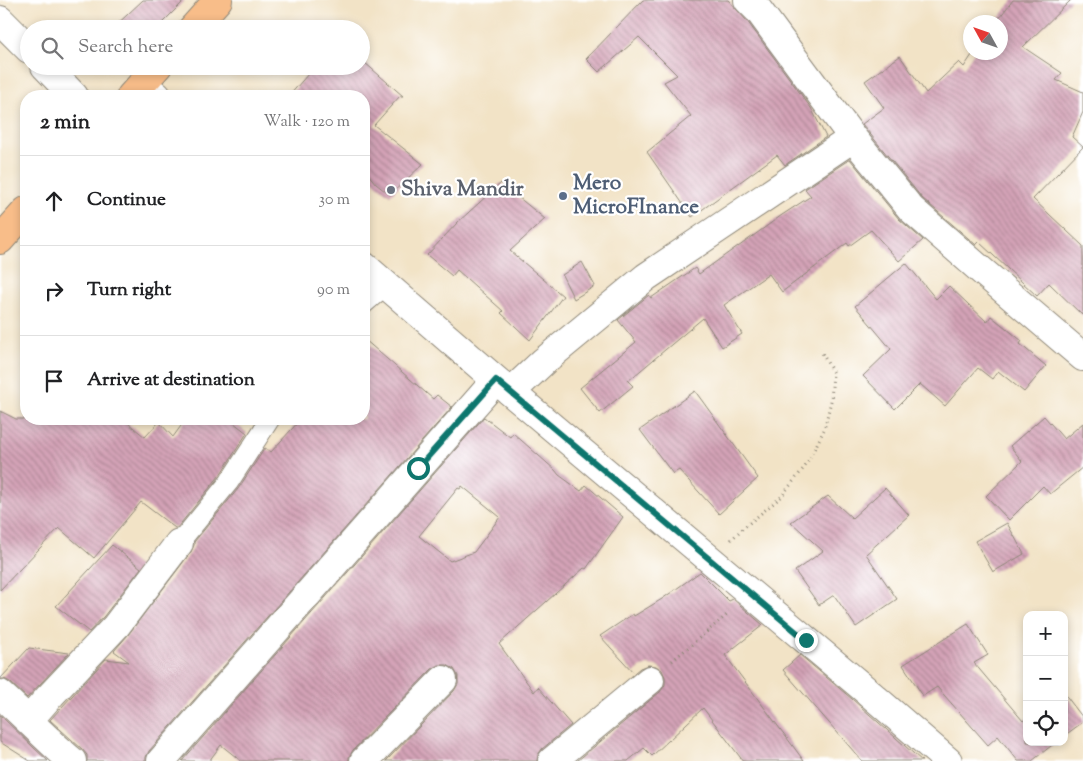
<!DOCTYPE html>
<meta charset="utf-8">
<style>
body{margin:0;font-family:"Sorts Mill Goudy",serif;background:#f2f2f2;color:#202124}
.controls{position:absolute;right:15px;bottom:15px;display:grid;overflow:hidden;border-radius:10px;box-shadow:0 2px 8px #0003}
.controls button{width:45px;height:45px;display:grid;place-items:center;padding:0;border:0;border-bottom:1px solid #e0e0e0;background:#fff;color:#202124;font:25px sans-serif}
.compass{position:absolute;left:963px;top:15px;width:45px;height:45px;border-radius:50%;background:#fff;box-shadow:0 2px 8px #0003;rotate:310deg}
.stop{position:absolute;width:15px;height:15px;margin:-11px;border:4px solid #0f766e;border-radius:50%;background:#fff}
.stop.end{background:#0f766e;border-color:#fff;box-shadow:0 1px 5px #0008}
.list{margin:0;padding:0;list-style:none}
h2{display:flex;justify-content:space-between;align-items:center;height:65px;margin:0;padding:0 20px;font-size:21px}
h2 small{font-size:16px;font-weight:400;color:#757577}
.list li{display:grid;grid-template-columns:32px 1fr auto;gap:15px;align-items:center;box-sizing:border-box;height:90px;padding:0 20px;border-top:1px solid #e0e0e0}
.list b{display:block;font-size:19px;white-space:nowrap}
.list em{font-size:16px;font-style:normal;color:#757577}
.icon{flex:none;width:28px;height:28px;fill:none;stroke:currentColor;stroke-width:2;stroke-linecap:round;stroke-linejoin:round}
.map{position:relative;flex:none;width:1083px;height:761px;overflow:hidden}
.search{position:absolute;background:#fff;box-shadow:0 2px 8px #0003;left:20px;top:20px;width:350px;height:55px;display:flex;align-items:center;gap:12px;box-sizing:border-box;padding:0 18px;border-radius:28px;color:#757577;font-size:19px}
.panel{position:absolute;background:#fff;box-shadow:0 2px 8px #0003;left:20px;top:90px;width:350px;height:335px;border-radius:20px}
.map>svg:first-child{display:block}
.building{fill:url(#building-back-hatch);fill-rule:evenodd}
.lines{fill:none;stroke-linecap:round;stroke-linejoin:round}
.lane-casing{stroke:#8e8778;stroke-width:21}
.street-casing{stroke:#8e8778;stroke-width:30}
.highway-casing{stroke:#8e8778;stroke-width:30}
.path{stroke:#8e8778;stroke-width:3;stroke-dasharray:1 4;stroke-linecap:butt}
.lane{stroke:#fff;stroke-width:19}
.street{stroke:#fff;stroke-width:28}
.highway{stroke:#f8bd89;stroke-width:28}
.route{stroke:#0f766e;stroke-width:6}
.worship-dot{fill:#6b7280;stroke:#fff;stroke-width:2}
.service-dot{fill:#5c6f8a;stroke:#fff;stroke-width:2}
.labels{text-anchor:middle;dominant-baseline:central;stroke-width:4.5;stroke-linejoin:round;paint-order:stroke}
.service-label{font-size:21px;font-weight:bold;fill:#4e5e75;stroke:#fff;text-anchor:start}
.worship-label{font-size:21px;font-weight:bold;fill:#5b616d;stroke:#fff;text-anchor:start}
</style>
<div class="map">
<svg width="1083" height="761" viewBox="0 0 1083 761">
<defs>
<pattern id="building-back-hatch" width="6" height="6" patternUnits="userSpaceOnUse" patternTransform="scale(1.25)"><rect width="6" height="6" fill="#d4a3b7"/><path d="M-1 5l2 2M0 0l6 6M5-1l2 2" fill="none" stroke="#ac8595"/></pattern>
</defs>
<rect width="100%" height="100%" fill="#fff"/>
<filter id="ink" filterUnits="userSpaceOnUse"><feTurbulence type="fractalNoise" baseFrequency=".02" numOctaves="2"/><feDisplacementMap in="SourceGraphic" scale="10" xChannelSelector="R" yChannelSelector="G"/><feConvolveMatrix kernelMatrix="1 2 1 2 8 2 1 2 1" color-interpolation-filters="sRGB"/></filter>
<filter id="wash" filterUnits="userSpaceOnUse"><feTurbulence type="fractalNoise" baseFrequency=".0096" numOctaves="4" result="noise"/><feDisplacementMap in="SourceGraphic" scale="20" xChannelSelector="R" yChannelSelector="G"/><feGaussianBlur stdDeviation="1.12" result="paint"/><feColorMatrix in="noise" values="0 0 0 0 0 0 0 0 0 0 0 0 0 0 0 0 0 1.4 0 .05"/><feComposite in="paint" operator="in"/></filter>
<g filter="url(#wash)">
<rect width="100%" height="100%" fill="#f2e3c6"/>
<g id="blocks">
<path class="building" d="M143 0H185L156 29H112Z
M643 0H728L747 21 811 108 826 137 785 165 777 155 692 217 647 152 691 116 664 82 677 75 639 37 599 72 586 59Z
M1013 0H1071L1023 47 1062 73 1056 80 1083 92V112L1072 137 1083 147 1033 199 1083 246V316L1049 283 1037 296 979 242 976 245 922 198 862 124 884 108 865 81 900 56 926 93 959 62 964 67 974 52H1000V22H996Z
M364 62 403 96H400L374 125 423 164 390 195 376 184 364 169V96H289L315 66H364Z
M850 159 899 219 923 240 899 261 871 230 849 246 847 243 782 292 769 274 724 305 742 334 722 347 703 318 628 381 633 386 600 413 580 388 636 342 618 320 649 295 651 298 695 268 699 274 738 246V247L782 215 811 196 805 189Z
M501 183 545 219 510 251 563 296 530 340 501 313 503 311 457 270 452 276 427 255 458 222Z
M582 262 595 286 574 299 562 275Z
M906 263 936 299 949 286 987 322 991 316 1022 341 1020 344 1046 366 1024 392 998 371 992 379 978 368 945 406 920 384 895 409 863 376 891 349 855 306Z
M364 339 433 399 437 395 452 407 149 751 146 757V761H87V755L82 749 50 720 106 659 129 662 114 651 128 635 191 552 194 545V542L238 489 265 448 271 452 301 419H364Z
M695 391 758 478 719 514 679 470 673 474 640 430Z
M0 411 16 419H123L145 437 159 422 173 437 186 419H229L247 433 220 475 177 528H175L141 502 94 558 59 528 0 590Z
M1044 416 1064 439 1083 423V467L1050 494 1043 486 1009 520 986 496 1022 461 1010 446Z
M484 417 510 437 513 433 555 470 559 475 581 491 586 485 623 517 586 569 584 568 499 644 534 692 538 687 571 725 542 749 538 755 537 761H386L454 691 458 684V676L454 669 447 665H439L432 669 353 750 349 757V761H241L221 745 209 761H182ZM462 486 500 517 474 552 450 561 419 536 458 488 460 489Z
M885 488 909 515 866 554 897 599 856 627 834 595 819 605 795 571 823 551 791 522 828 496 852 518Z
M1007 523 1024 554 993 572 975 541Z
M112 545 141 568 104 616 89 632 56 606Z
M700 572 729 601 733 599 763 625 725 655 804 761H743L703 708 652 756 644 748 628 761H577L660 692 665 685V677L662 670 656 666 648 665 640 668 634 673 600 636 633 614 634 616 662 599Z
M968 624 988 655 974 663 1023 721 1027 718V742H1056L1032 761H1018L998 736 988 745 937 687 923 696 903 665Z
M29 648 69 653 27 698 10 682 4 679H0Z
M800 655 852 699 922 761H862L783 670Z
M1064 693 1083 718V722L1064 736Z
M0 715 34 748 48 761H30L0 742Z"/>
</g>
</g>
<g filter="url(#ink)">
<use href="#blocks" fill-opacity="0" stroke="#8e8778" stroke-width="1"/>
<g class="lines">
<defs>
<path id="lane" d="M364 304 386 285
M179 543 229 482 270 419"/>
<path id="street" d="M748 0 759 11 853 138 911 209 982 271 1083 357
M0 20 29 49
M45 66 74 96
M142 84 157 96
M364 266 496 380 861 686 948 761
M511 392 544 361 646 277 853 138
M0 694C25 716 47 740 72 761
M29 720 49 697 116 626 179 543
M161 761 496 380
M364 761 443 680
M552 761 650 680"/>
<path id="highway" d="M192 29 218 0
M131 96 158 66
M0 240 26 211"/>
</defs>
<use href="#lane" class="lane-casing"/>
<use href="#street" class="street-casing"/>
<use href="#highway" class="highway-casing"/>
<path class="path" d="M731 540 741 530 781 497 807 464 824 430 831 401 833 373 821 351
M672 661 728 614"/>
<use href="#lane" class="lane"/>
<use href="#street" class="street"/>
<use href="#highway" class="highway"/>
</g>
</g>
<g class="lines" filter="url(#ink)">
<path class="route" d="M418 468 496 380 806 640"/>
</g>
<circle class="worship-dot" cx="391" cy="190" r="5"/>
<circle class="service-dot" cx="563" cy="196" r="5"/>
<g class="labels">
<g class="service-label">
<text x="573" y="184">Mero<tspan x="573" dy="24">MicroFInance</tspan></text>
</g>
<g class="worship-label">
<text x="401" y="190">Shiva Mandir</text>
</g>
</g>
</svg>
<div class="controls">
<button>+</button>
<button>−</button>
<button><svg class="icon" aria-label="locate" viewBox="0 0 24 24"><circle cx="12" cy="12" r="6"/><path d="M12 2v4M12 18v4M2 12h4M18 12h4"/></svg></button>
</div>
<svg class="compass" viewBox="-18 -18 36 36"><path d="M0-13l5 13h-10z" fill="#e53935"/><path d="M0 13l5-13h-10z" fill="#757577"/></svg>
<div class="stop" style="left:418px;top:468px"></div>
<div class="stop end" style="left:806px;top:640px"></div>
<div class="search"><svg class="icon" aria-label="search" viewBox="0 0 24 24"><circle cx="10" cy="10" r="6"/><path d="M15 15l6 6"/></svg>Search here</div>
<section class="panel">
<h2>2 min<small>Walk · 120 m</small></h2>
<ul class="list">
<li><svg class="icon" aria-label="ahead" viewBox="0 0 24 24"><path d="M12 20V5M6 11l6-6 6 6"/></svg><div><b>Continue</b></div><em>30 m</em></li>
<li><svg class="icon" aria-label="right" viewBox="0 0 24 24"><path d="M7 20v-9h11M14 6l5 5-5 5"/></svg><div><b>Turn right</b></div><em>90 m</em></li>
<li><svg class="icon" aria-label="arrive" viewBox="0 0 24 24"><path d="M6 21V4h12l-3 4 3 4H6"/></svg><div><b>Arrive at destination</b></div></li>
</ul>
</section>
</div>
